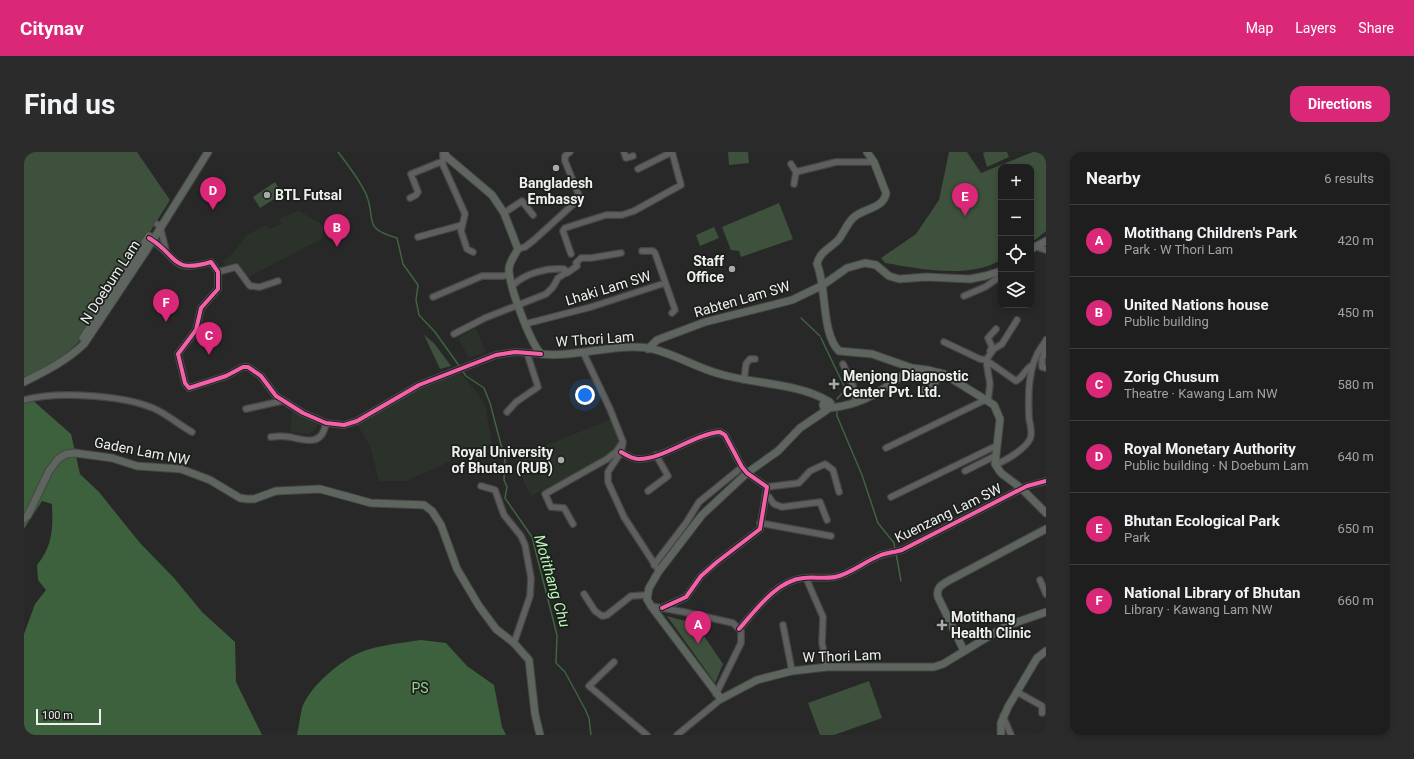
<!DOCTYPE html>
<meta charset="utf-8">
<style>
body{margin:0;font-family:Roboto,sans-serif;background:#2a2b2a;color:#f1f3f6}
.controls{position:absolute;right:12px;top:12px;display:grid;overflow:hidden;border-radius:8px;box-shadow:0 2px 6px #0003}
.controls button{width:36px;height:36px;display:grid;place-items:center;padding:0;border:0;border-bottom:1px solid #3b3c3b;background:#1d1e1d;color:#f1f3f6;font:20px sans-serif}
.scale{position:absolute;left:12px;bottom:10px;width:65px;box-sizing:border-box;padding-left:4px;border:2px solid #eef0ed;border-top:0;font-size:11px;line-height:14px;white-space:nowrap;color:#eef0ed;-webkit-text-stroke:3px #1c1f1c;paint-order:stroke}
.you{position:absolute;left:561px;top:243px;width:14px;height:14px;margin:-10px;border:3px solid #fff;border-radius:50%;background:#1a73e8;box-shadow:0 0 0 6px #1a73e833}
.badge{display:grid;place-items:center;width:26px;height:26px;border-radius:50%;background:#db2777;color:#fff;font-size:13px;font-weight:700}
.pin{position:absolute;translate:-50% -33px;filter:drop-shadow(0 1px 2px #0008)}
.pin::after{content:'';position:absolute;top:21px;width:14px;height:12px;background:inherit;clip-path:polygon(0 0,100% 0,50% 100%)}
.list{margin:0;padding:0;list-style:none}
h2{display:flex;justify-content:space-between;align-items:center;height:52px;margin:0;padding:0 16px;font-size:17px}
h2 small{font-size:13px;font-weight:400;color:#a0a2a4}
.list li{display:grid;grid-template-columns:26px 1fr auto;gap:12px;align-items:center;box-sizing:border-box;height:72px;padding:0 16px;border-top:1px solid #3b3c3b}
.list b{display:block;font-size:15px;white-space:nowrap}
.list p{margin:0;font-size:13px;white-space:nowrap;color:#a0a2a4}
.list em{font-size:13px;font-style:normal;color:#a0a2a4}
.icon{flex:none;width:22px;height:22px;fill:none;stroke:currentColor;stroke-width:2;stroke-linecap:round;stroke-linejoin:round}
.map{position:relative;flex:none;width:1022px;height:583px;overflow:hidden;border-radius:12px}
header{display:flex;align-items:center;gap:24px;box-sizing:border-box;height:56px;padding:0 20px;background:#db2777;color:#fff}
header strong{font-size:19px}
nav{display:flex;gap:22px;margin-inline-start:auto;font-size:14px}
.intro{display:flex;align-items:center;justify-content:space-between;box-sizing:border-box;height:96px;padding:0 24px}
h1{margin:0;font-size:28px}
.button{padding:10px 18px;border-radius:12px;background:#db2777;color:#fff;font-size:14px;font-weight:700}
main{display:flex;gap:24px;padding:0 24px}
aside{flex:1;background:#1d1e1d;border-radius:12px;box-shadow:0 2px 6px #0003}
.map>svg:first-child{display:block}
.built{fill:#2a322a}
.green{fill:#3d513c}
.forest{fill:#3e613d}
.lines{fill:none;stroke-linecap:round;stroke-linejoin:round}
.stream{stroke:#3f643f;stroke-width:1.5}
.minor-casing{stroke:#444644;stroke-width:8}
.major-casing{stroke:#444644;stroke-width:9}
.minor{stroke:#5e5f5e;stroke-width:5.5}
.major{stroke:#5d655e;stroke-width:7}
.cycleway-casing{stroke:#1c1f1c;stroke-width:6}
.cycleway{stroke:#f560ab;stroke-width:4}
.poi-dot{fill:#a8aaa8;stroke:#1c1f1c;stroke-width:1.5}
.labels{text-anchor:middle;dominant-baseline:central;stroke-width:3.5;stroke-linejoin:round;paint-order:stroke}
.poi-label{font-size:14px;font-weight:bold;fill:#eef0ed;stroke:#1c1f1c;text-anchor:start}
.street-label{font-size:14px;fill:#eef0ed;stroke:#1c1f1c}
.park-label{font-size:14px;fill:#93d192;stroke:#1c1f1c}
.water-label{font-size:15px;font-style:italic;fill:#b8f7b6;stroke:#1c1f1c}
</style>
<header>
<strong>Citynav</strong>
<nav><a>Map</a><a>Layers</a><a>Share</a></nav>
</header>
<div class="intro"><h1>Find us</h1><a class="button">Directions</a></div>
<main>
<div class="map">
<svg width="1022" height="583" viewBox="0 0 1022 583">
<rect width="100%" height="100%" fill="#272827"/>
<path class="built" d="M275 59 299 73V86L219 128 212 112 202 116 199 109 208 102 224 82 243 73 245 77 257 72 256 66Z
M452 176 462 200 445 206 434 186Z
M437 222 452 239 461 253 469 300 432 301 427 309 382 329H355L346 294 333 272 391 237Z
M268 260 294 272 292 277 285 282 266 280Z
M588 267 596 286 587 301 576 310 507 344 499 328 495 304Z"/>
<path class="green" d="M0 0H113L146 48 61 184 39 205 0 227Z
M704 0H724L725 11 705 13Z
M925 0H943L957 21 1009 0H1022V79L1007 91V15H977V108C944 127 897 117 861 111L857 106 892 82 915 48Z
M961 0H983L985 5 963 15 959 1Z
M251 30 258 42 236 56 229 45Z
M755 51 769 87 717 105 715 99 707 98 698 75Z
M690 75 695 86 676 94 672 83Z
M400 183 410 191 427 214 416 217Z
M643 464 672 472 699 512 691 531Z
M845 529 858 566 810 583H796L784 551Z"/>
<path class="forest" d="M6 246 47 282 56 322 75 340 116 391 150 426 178 460 211 490 212 530 238 583H0V482L11 452 22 438 14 428 13 413C29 393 29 376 28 352L18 349 0 377V248Z
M397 488 422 491 443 514 470 533 478 575 482 583H273C275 574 276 565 278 556 285 535 317 508 337 500 356 493 377 491 397 488Z"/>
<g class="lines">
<path class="stream" d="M314 0C324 13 335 27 342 42 353 68 337 76 373 86L379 112 394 133 392 148 395 163 411 180 436 215
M777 166 796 184
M797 186 820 234
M438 218 442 224 460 236 466 251 481 308 480 328 483 335 481 346 508 385 533 483 532 511 541 520 561 557 565 566 567 583
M813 247 821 238
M813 259V264L838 323 854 371 870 391 871 398
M872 401 877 429"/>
<defs>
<path id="minor" d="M419 0V13L441 62 437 79 443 97 449 100
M600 0 602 6 609 4
M767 12 772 20
M614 17 648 0
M770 32 772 20 812 10H850
M386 46 392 43 394 40 387 22 419 9
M480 61 498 49 509 63
M133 72 136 74 142 99
M394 85 438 73
M126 87C155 105 146 122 187 110L194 120V137L177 156 172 178 154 202 161 231 165 236 202 224 219 215H224L237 224 252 244 279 261 302 271 320 273 333 269 395 233 472 203 491 200 517 202
M1013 95 1022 98
M494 97 501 95 510 88 556 46 541 9V4L546 0
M618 99H629L631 101 651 158 648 161
M547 102 539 79 541 76 582 63H598L610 59 657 33 648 0
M194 120 212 115 226 134 236 135 254 129
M543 121 553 114 552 111 557 106H567L597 101
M940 144 961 135 977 124
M409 145 458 124H479L485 122
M501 172 567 155 641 131
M430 182 461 166 522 142 529 135 534 126 543 120 540 117C522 116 502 121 489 133
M920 190 956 207 962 208 992 229C1000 225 1001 216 1009 213
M1019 193 1022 188
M1022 197 1018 207V215L1022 216
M966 199 968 195 964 186 972 177
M559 200 586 257 599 290 597 300 584 320V330L600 365 635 419
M819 212 829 234 832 251
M720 228 722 212 726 207H731
M899 238 911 231 914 226V220
M0 248C33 239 97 243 129 256 143 262 155 273 168 280
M964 249 966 232 962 208 970 197 978 192 993 168
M222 257 258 249
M483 260 492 250 514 235 503 201
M247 285C253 284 260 284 266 285 283 289 298 294 302 271
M862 296 961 248
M597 300C602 303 608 307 614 307 638 308 670 282 696 280L701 283 718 315 723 321 743 335 736 377 693 410 677 424 662 445 638 456
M971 312C981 310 1002 296 1006 287 1009 281 1006 273 1005 266 1004 242 1004 213 1018 194L1022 195
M941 319 971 304
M457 334 471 338 480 363 497 384 501 393 507 426 506 444 490 491
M743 335 775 331 786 319 801 312 809 318 815 340
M624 339 644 324 632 303
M741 344 745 345 750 352 758 355 796 350 803 368
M867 345 972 294
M736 371 807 384
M549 372 540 356 527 355 521 342 583 307 592 300 598 291
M630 413 662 371 675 350 718 315
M782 426 799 465 798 491 803 515
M1016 428 1022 442
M560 442 571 459 578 464 583 463 607 444 623 443
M627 454 660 460 709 471 717 479V491L692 542
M759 473 768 519
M715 477C732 458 752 429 779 426 791 424 803 428 815 424 830 419 842 409 857 403 863 401 871 400 878 398L1003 334 1022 329
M590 510 565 534 623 583
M993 540 1018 554V561
M979 564 987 583
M653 583 697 547"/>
<path id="major" d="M420 0 423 5 468 43 480 61 494 97C491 103 486 109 485 116 484 132 506 190 517 202 553 206 588 191 624 196 648 200 672 216 696 222 729 232 773 231 802 248
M843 0 850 10 862 41C860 57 839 56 829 66 823 72 820 80 815 87 807 96 796 99 793 112 803 135 797 181 815 199L848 202 888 216
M1007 97 1022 89
M59 186 125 84
M624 197 633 188 681 170 768 148 799 133 823 116 841 111 852 113 865 124 875 127 902 125 946 127 961 124 977 119
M0 230C22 219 42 209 60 192L122 99 184 0
M799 253a4 4 0 1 1 8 0a4 4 0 1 1-8 0Z
M805 256C840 253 861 237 888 216L904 218 920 222 970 253 976 267 971 312 977 321 998 337 1022 361
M804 257 776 276 754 299 723 321 678 363 635 419 625 436 623 447 627 454 697 547 733 528 768 519 803 515H910L919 512 982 474 1022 460
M0 367 4 363 25 319 34 307 42 302 51 301 88 306 113 314 157 317 186 328 216 346 223 347H230L252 339 296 337 347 351 400 353 408 359 417 373 433 417 455 454 472 477 490 491 505 508 511 562 516 583
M940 499 914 445C912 436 917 433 924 429L1022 377
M977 583V571L984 555 1013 506 1022 499"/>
</defs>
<use href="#minor" class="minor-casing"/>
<use href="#major" class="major-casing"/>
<use href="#minor" class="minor"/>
<use href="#major" class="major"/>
<defs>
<path id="cycleway" d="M125 86C155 104 146 122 187 110L194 120V137L177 156 172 178 154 202 161 231 165 236 202 224 219 215H224L237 224 252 244 279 261 302 271 320 273 333 269 395 233 472 203 491 200 517 202
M597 300C602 303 608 307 614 307 638 308 670 282 696 280L701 283 718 315 723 321 743 335 736 377 693 410 677 424 662 445 638 456
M715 477C732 458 752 429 779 426 791 424 803 428 815 424 830 419 842 409 857 403 863 401 871 400 878 398L1003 334 1022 329"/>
</defs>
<use href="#cycleway" class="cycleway-casing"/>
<use href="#cycleway" class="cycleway"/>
</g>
<g class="poi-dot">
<circle cx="532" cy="16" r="4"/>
<circle cx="243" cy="43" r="4"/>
<circle cx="708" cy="117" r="4"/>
<path d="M808 226h4v4h4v4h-4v4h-4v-4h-4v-4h4z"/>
<circle cx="537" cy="308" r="4"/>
<path d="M916 467h4v4h4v4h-4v4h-4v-4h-4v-4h4z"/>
</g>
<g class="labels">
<g class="poi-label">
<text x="532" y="31" text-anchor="middle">Bangladesh<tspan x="532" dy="16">Embassy</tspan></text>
<text x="251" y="43">BTL Futsal</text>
<text x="700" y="109" text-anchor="end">Staff<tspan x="700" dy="16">Office</tspan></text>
<text x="819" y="224">Menjong Diagnostic<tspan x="819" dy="16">Center Pvt. Ltd.</tspan></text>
<text x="529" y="300" text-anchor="end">Royal University<tspan x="529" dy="16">of Bhutan (RUB)</tspan></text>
<text x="927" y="465">Motithang<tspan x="927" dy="16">Health Clinic</tspan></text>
</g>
<g class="street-label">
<text transform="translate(86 130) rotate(-57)">N Doebum Lam</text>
<text transform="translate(584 136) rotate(-17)">Lhaki Lam SW</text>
<text transform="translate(718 147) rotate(-16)">Rabten Lam SW</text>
<text transform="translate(571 187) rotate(-4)">W Thori Lam</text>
<text transform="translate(118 299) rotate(11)">Gaden Lam NW</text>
<text transform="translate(924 361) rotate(-26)">Kuenzang Lam SW</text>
<text transform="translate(818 504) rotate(-2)">W Thori Lam</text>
</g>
<g class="park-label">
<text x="396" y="536">PS</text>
</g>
<g class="water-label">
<text transform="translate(528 429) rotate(74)">Motithang Chu</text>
</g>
</g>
</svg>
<div class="controls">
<button>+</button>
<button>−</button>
<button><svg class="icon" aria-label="locate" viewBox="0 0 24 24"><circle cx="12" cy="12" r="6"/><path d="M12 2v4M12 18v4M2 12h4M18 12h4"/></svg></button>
<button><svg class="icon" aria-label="layers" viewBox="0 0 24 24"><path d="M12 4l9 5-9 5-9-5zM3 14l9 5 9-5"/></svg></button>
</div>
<div class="scale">100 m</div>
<div class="you"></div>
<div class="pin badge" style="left:674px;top:492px">A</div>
<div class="pin badge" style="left:313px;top:95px">B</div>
<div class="pin badge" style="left:185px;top:203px">C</div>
<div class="pin badge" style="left:189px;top:58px">D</div>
<div class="pin badge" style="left:941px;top:64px">E</div>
<div class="pin badge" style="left:142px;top:170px">F</div>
</div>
<aside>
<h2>Nearby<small>6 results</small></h2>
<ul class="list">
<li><span class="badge">A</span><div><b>Motithang Children's Park</b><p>Park · W Thori Lam</p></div><em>420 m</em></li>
<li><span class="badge">B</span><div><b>United Nations house</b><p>Public building</p></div><em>450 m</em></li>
<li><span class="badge">C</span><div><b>Zorig Chusum</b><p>Theatre · Kawang Lam NW</p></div><em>580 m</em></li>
<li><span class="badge">D</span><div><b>Royal Monetary Authority</b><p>Public building · N Doebum Lam</p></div><em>640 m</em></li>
<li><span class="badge">E</span><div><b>Bhutan Ecological Park</b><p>Park</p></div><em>650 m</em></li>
<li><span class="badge">F</span><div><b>National Library of Bhutan</b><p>Library · Kawang Lam NW</p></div><em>660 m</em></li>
</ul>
</aside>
</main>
